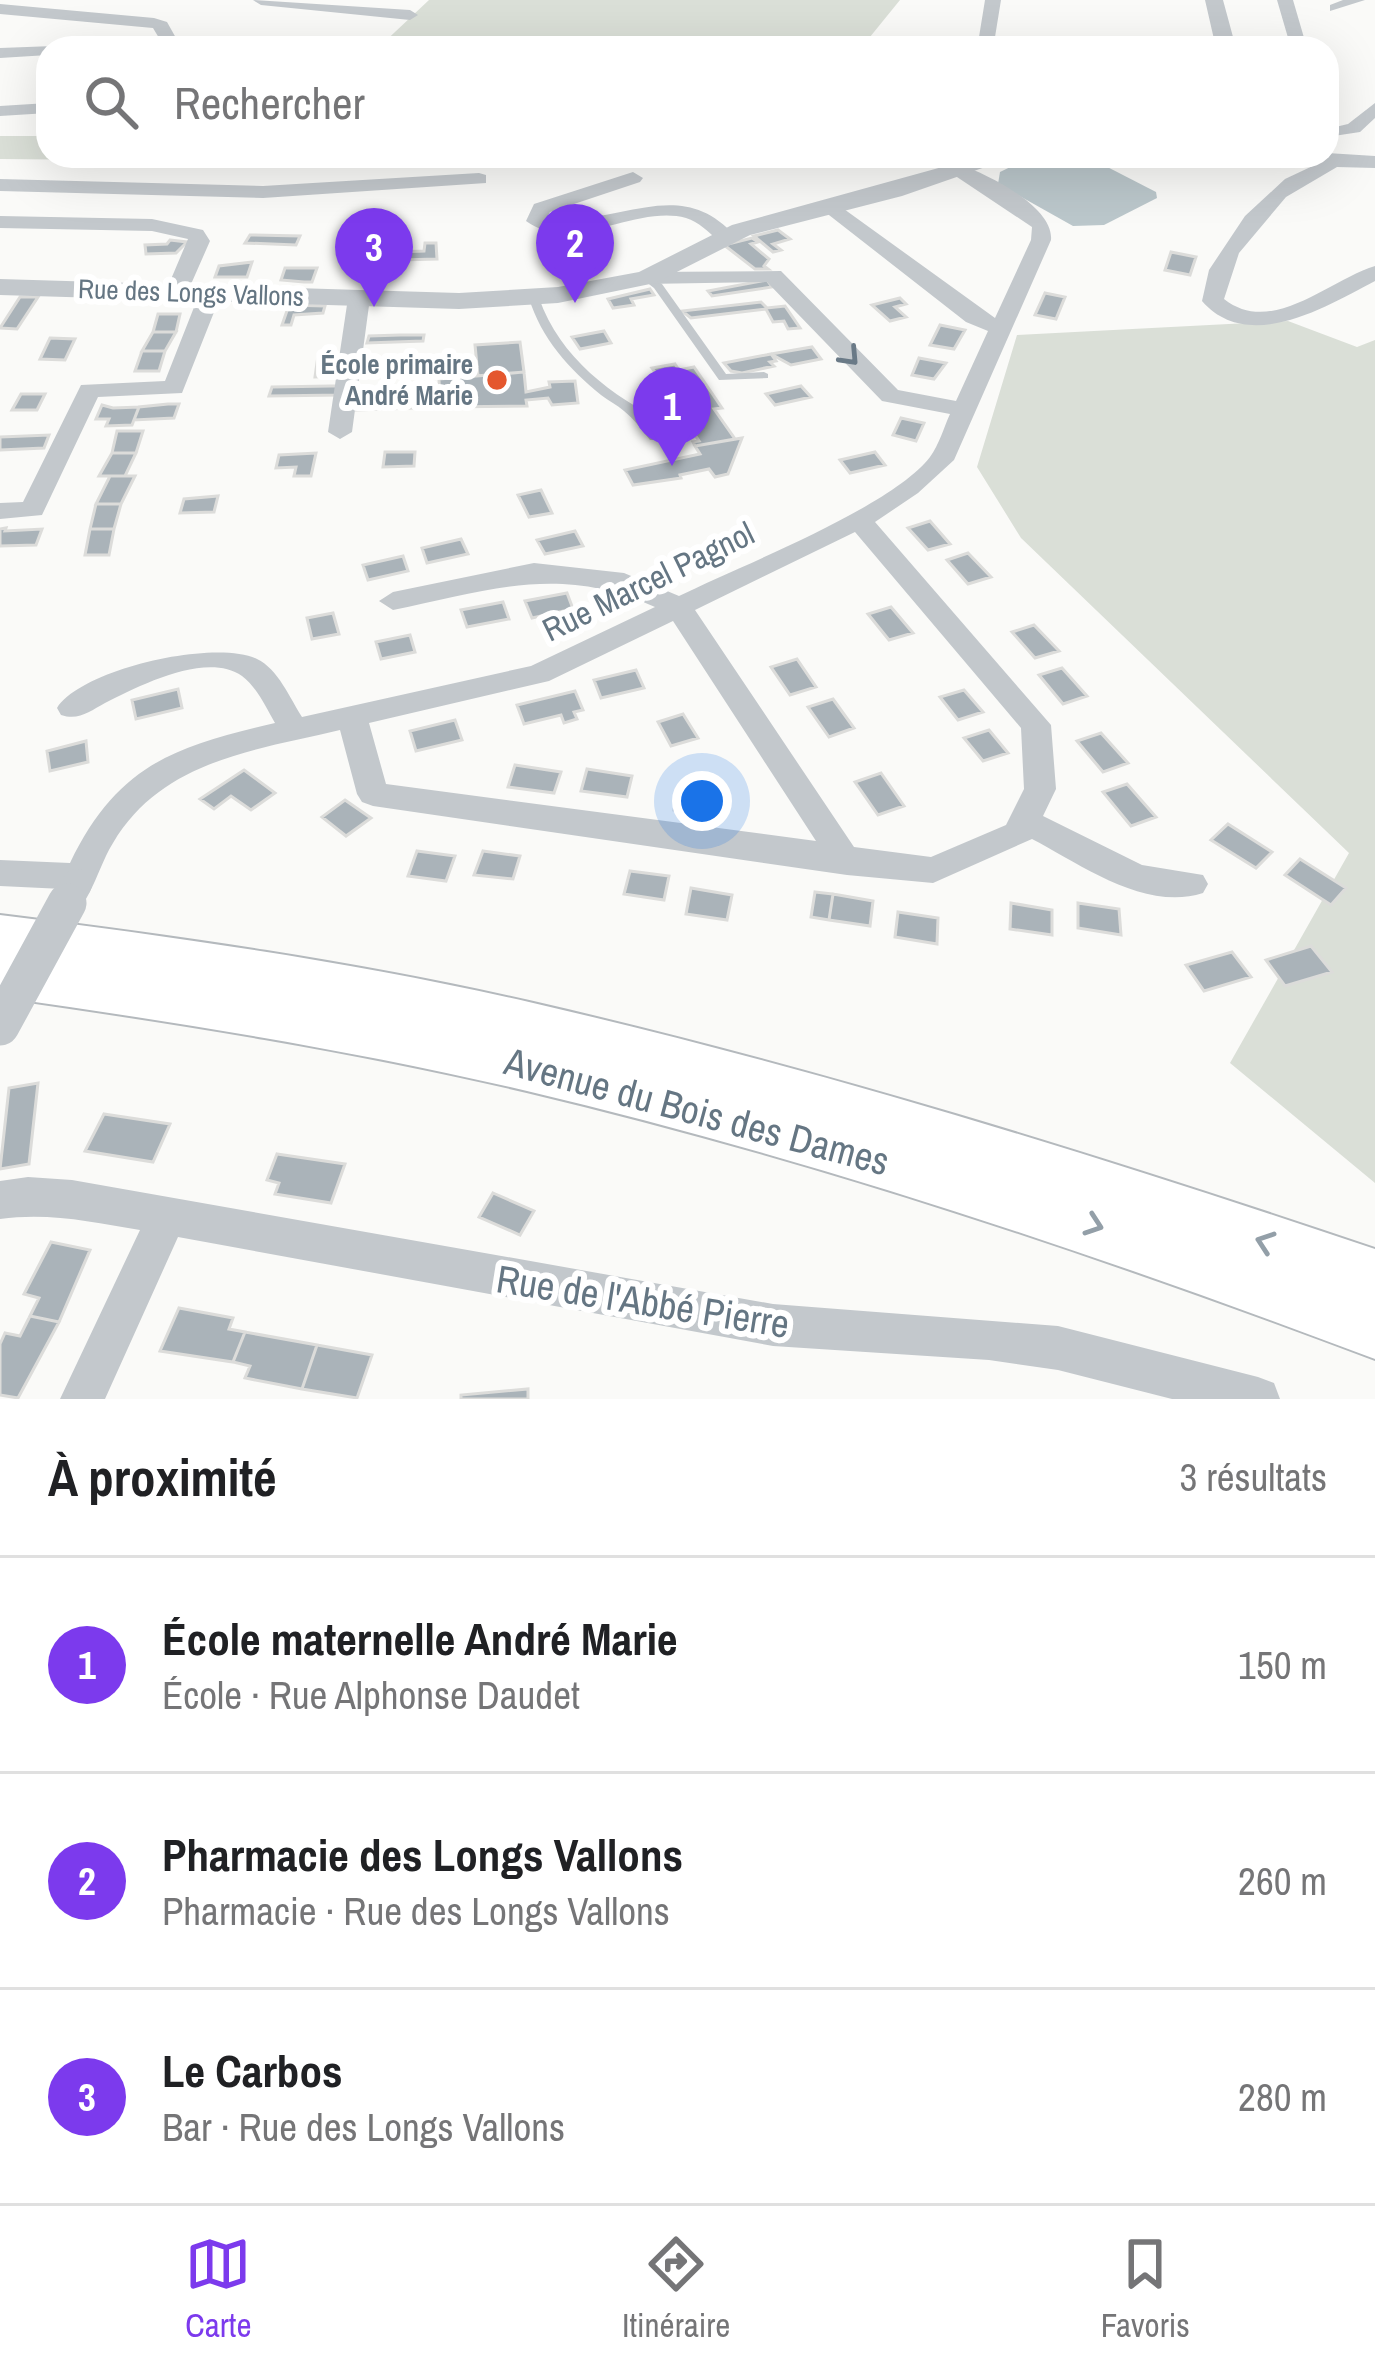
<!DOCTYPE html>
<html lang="fr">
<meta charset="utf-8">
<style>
body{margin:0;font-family:"Archivo Narrow",sans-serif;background:#f2f2f2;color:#202124}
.you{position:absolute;left:702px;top:801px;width:42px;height:42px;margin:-30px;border:9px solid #fff;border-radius:50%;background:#1a73e8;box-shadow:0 0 0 18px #1a73e833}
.badge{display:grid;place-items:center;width:78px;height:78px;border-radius:50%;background:#7c3aed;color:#fff;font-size:39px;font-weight:700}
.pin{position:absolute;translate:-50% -99px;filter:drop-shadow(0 3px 6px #0008)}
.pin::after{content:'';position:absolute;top:63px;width:42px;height:36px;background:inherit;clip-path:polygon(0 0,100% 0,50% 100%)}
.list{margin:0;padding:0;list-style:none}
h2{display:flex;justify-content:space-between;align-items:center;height:156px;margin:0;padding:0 48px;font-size:51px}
h2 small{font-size:39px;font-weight:400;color:#757577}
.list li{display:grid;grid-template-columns:78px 1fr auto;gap:36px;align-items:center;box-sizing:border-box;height:216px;padding:0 48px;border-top:3px solid #e0e0e0}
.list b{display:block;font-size:45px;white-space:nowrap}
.list p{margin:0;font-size:39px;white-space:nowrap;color:#757577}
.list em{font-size:39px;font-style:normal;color:#757577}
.icon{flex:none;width:66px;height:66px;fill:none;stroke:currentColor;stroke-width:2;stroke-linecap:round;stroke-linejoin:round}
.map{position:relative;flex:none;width:1375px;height:1399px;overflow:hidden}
.search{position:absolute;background:#fff;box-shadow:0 12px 48px #0002;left:36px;right:36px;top:36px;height:132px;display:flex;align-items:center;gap:30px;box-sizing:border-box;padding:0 42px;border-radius:36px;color:#757577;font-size:45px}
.sheet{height:804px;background:#fff}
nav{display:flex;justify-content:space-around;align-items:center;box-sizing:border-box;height:168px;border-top:3px solid #e0e0e0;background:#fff;font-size:33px;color:#757577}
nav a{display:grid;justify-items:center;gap:6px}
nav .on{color:#7c3aed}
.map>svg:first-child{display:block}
.green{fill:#dadfd7}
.water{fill:#bbc7cb}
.building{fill:#aab3b9;stroke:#dcdcda;stroke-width:3}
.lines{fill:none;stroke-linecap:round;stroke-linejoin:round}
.trunk-casing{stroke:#b4b9bd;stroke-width:4}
.service{fill:#c3c8cc;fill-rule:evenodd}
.minor{fill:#c3c8cc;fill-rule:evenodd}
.tertiary{fill:#c3c8cc;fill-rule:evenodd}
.trunk{fill:#fff;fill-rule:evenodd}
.minor-bridge-far1{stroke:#c3c8cc;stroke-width:30}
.minor-bridge{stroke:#c3c8cc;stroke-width:39}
.oneway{stroke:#6a7a87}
.oneway2{stroke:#939fa8}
.poi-dot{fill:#e4572e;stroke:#fff;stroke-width:4.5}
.labels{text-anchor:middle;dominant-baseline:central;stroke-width:12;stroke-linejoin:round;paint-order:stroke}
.far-street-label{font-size:27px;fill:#657683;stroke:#fff}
.far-poi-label{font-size:27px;font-weight:bold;fill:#657683;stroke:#fff;text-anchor:end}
.street-label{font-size:33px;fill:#657683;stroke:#fff}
.near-street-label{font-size:39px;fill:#657683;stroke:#fff}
</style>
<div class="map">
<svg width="1375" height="1399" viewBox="0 0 1375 1399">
<rect width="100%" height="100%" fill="#fafaf8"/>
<path class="green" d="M429 0H900L861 48H378Z
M0 136H48V156H230L222 161 0 159Z
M1288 321 1357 347 1375 340V1183L1230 1063 1349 853 1021 538 977 467 1017 335Z"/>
<path class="water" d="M1086 156 1156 192 1157 198 1104 225 1073 226 998 184 1000 172 1033 156Z"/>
<path class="building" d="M778 230 790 239 773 244 781 250 773 252 754 236Z
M250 235 300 236 296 245 245 243Z
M752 238 758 242 751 244 769 259 764 266 768 269H755L724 245Z
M170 240 187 242 176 253 146 254 145 245 167 244Z
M425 243H436L437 259 399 260 398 252 424 251Z
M1171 252 1196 257 1190 275 1165 270Z
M252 262 247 277H215L219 266Z
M285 268H317L312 282H304L281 280Z
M767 280 772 287 712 296 708 291Z
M650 289 654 295 631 299 634 305 613 308 608 299Z
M1045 293 1065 297 1056 319 1035 315Z
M20 297H38L17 329 0 328Z
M900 298 906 304 895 307 906 317 890 321 872 305Z
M761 302 767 308 785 306 800 328 788 329 784 321 773 322 766 309 691 318 682 311Z
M289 305 325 306 323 313 294 315 291 325H282Z
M158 314H180L176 332H153Z
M940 325 965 330 954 349 930 345Z
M604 331 611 343 580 349 572 337Z
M153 332H176L165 351H142Z
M400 335H424L423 341 367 343 369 336Z
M50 338 75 339 65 360 40 359Z
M520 342 524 372 478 376 475 345Z
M812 347 821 359 791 365 771 354Z
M142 351H165L159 371H135Z
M771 354 776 361 770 362 774 366 742 373 731 371 724 363Z
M347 355 344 376 315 377 318 356Z
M919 358 946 363 934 379 912 375Z
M675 364 679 370 694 367 722 408 714 409 735 439 695 446 693 442 699 441 685 420 669 418 663 408 673 406 653 380 660 379 652 368Z
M524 372 526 392 550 387 549 382 575 381 578 403 552 405 548 398 526 400 527 406 440 407 439 379Z
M331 386H343L341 395 269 396 272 387Z
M801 386 811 397 775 405 766 394Z
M21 394H45L37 410H12Z
M365 402H412V408L356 410V404Z
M168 404H179L174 418 134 420 139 407Z
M102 405 113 408 139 407 132 425 106 426 109 419H96Z
M901 418 924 423 916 441 893 435Z
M117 431H143L136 453H112Z
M49 435 44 448 0 450V437Z
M742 438 728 474 715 477 709 469 680 475 681 478 633 485 625 470 700 454 695 446Z
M385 452H415L414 466 383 467Z
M875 452 885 465 850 473 840 460Z
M112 453H136L125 476H99Z
M316 453 311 476H294L296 467 276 468 279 455Z
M110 476H135L121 504H96Z
M541 490 552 513 529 517 518 495Z
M218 496 214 512 180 513 184 499Z
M96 504H121L114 529H90Z
M930 521 950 544 928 550 908 528Z
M6 528 5 531 42 529 36 545 0 546V529Z
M90 529H114L109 555H85Z
M575 531 583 546 545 554 537 540Z
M461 539 468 554 427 563 422 548Z
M968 553 991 577 968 584 947 560Z
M403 556 408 571 368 580 363 565Z
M567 593 573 609 532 618 525 601Z
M503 602 509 619 467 627 461 610Z
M891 607 913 633 889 640 868 614Z
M333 613 339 634 312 639 307 618Z
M1034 625 1059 651 1035 658 1012 632Z
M410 635 415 652 381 659 376 642Z
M797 659 816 687 790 695 771 667Z
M1062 668 1087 696 1063 704 1039 675Z
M636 670 644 688 601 698 594 680Z
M178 689 182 708 136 719 132 700Z
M964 690 983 712 958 720 940 697Z
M575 691 583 710 574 712 577 719 564 723 561 715 524 724 517 705Z
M833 699 854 728 829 737 808 707Z
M683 714 698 738 671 746 658 722Z
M455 720 462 740 416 751 410 731Z
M989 730 1008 753 983 761 964 738Z
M1101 733 1128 763 1103 772 1077 741Z
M86 741 88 762 50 771 47 751Z
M515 765 561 772 554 793 508 787Z
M587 769 632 776 627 797 581 791Z
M244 770 275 793 251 810 231 796 214 809 200 799Z
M881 773 904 806 878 815 855 782Z
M1127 784 1156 817 1131 826 1103 792Z
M679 787 727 793 722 816 674 810Z
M345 800 371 818 346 836 322 817Z
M1228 824 1272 852 1256 868 1211 840Z
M417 851 455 856 446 881 408 876Z
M483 851 520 856 513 879 474 875Z
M1300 859 1346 888 1331 905 1285 875Z
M630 871 669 876 664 900 624 894Z
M691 888 732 895 727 920 686 914Z
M815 892 833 894 829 920 811 917Z
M833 894 873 901 870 926 829 920Z
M1011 903 1052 910V935L1010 929Z
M1078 903 1119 909 1121 935 1078 928Z
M898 912 938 918 937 944 895 937Z
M1311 946 1332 972 1285 986 1266 960Z
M1232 952 1251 977 1204 991 1186 965Z
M38 1083 29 1164 0 1169 9 1088Z
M104 1114 170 1124 153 1162 85 1151Z
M277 1154 345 1164 331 1203 275 1194 279 1183 267 1180Z
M493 1193 534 1211 520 1235 479 1217Z
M51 1242 90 1250 59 1322 30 1316 39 1298 24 1294Z
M179 1308 233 1318 229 1329 245 1332 233 1362 160 1351Z
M30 1316 59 1322 18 1398 0 1395V1344L5 1333 20 1336Z
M245 1332 317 1345 302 1389 245 1378 250 1366 233 1362Z
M317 1345 372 1355 357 1398 302 1389Z
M528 1389V1399H461V1395Z"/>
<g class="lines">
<defs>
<path id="trunk" d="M0 915C177 937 354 962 529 1002 816 1068 1096 1155 1375 1249V1359C1097 1254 817 1160 527 1091 353 1050 177 1022 0 997Z"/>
</defs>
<use href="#trunk" class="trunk-casing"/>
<path class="service" d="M646 275 662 284 726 374 764 372 768 374V378L719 380 654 288 641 278Z
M534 295 539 298C560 358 612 396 666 423L668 426 662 430 649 424 660 437 658 440H650C642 430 634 419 624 411 617 405 609 401 601 395 569 369 541 338 529 298Z"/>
<path class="minor" d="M253 0 410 10 418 15 410 20 261 5Z
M985 0H1001L995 37 988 48H972L979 37Z
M1277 0H1293L1307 48H1291Z
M1343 0H1365L1330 11V5Z
M0 4 154 18 167 22 176 38 225 48H72L80 43 159 38 153 28 0 14Z
M54 46 48 48V55L0 58V48Z
M48 103V113L0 116V106Z
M1375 103V118L1360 132 1327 137V129L1348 124Z
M1327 153 1375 156V168L1337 167 1286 197 1239 253 1224 299C1272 337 1329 280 1375 266V281C1326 307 1248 354 1202 301L1209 270 1245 216 1285 179 1319 163 1304 156Z
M1220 156H1238L1240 161 1223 165Z
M961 165C989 175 1054 207 1051 240L954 460 918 493 875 522 1051 725 1056 789 1043 816 1142 865 1203 875 1208 884 1203 893C1145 912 1080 864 1032 839L933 883 847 875 373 806 362 802 357 794 340 730C256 750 162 760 113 843 103 859 98 877 89 893L77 897 63 889 0 886V860L70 863C117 765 175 746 275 723 266 708 257 687 242 676 206 651 139 686 105 703 90 711 79 721 61 715L57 708C82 669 214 639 257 659 278 669 290 698 302 717L531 666 655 607C560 564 490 590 393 610L379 601 393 592 534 563 624 573 679 596C740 566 892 507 930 457 939 445 944 427 950 414L882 401 767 282 646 284 635 278 646 272 781 271 898 390 956 401 988 331 966 322 820 208 837 204 995 318 1031 240 1032 227 954 175V167ZM855 532 1021 728 1024 789 1006 825 931 857 854 847 695 610ZM673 621 816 841 386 784 369 723 549 681Z
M633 172 643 178 640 182 550 212 547 217C616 230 678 172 735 236L718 240C708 232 699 222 686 218 636 204 572 255 526 221L534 204Z
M479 173 486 175V183L263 198 0 191V179L263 186Z
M0 216 152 219 203 230 210 241 188 291 177 298 166 291 188 239 152 231 0 228Z
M211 285 222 292 182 393 98 397 42 515 0 519V503L23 502 81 385 165 381 200 292Z
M359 291 370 298 352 432 340 439 328 432 348 298Z
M28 1177 72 1180 773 1304 1058 1326 1258 1377 1274 1383 1280 1399H1172L1058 1370 989 1360 773 1346 178 1237 105 1399H60L140 1230C93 1222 48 1212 0 1219V1181Z"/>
<path class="tertiary" d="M1205 0H1223L1236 48H1216Z
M982 156H1017L902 196 750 235 655 283 558 303 459 309 0 295V279L459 293 558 287 639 272 732 225Z"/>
<use href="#trunk" class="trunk"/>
<path class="minor-bridge-far1" d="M65 906 77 884"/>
<path class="minor-bridge" d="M0 1026 67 903"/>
</g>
<defs><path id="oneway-chevron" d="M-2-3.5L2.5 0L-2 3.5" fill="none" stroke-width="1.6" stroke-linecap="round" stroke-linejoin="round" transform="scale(3)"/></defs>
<use class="oneway" href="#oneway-chevron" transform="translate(850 357) rotate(47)"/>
<g class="oneway2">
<use href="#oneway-chevron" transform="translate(1094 1225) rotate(19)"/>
<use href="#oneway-chevron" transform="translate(1265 1242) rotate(-161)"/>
</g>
<circle class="poi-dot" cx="497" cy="380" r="12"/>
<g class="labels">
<g class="far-street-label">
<text transform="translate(191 292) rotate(2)">Rue des Longs Vallons</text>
</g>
<g class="far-poi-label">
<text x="473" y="364">École primaire<tspan x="473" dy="31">André Marie</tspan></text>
</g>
<g class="street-label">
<text transform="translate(648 581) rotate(-26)">Rue Marcel Pagnol</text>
</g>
<g class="near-street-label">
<text transform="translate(697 1111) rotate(15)">Avenue du Bois des Dames</text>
<text transform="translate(643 1301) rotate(9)">Rue de l'Abbé Pierre</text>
</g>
</g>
</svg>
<div class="you"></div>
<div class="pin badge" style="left:672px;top:466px">1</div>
<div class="pin badge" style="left:575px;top:303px">2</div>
<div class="pin badge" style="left:374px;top:307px">3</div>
<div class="search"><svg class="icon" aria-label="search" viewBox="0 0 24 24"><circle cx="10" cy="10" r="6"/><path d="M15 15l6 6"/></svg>Rechercher</div>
</div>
<section class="sheet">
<h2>À proximité<small>3 résultats</small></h2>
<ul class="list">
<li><span class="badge">1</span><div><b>École maternelle André Marie</b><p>École · Rue Alphonse Daudet</p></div><em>150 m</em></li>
<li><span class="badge">2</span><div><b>Pharmacie des Longs Vallons</b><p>Pharmacie · Rue des Longs Vallons</p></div><em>260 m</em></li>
<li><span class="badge">3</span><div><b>Le Carbos</b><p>Bar · Rue des Longs Vallons</p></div><em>280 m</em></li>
</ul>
</section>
<nav>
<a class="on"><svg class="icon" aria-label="map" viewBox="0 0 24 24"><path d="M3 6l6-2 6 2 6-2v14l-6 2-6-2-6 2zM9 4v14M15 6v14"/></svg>Carte</a>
<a><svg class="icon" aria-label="directions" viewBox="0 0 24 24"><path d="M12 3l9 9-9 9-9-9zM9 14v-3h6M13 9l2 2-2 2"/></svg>Itinéraire</a>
<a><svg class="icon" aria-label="saved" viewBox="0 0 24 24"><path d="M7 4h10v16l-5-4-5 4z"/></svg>Favoris</a>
</nav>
